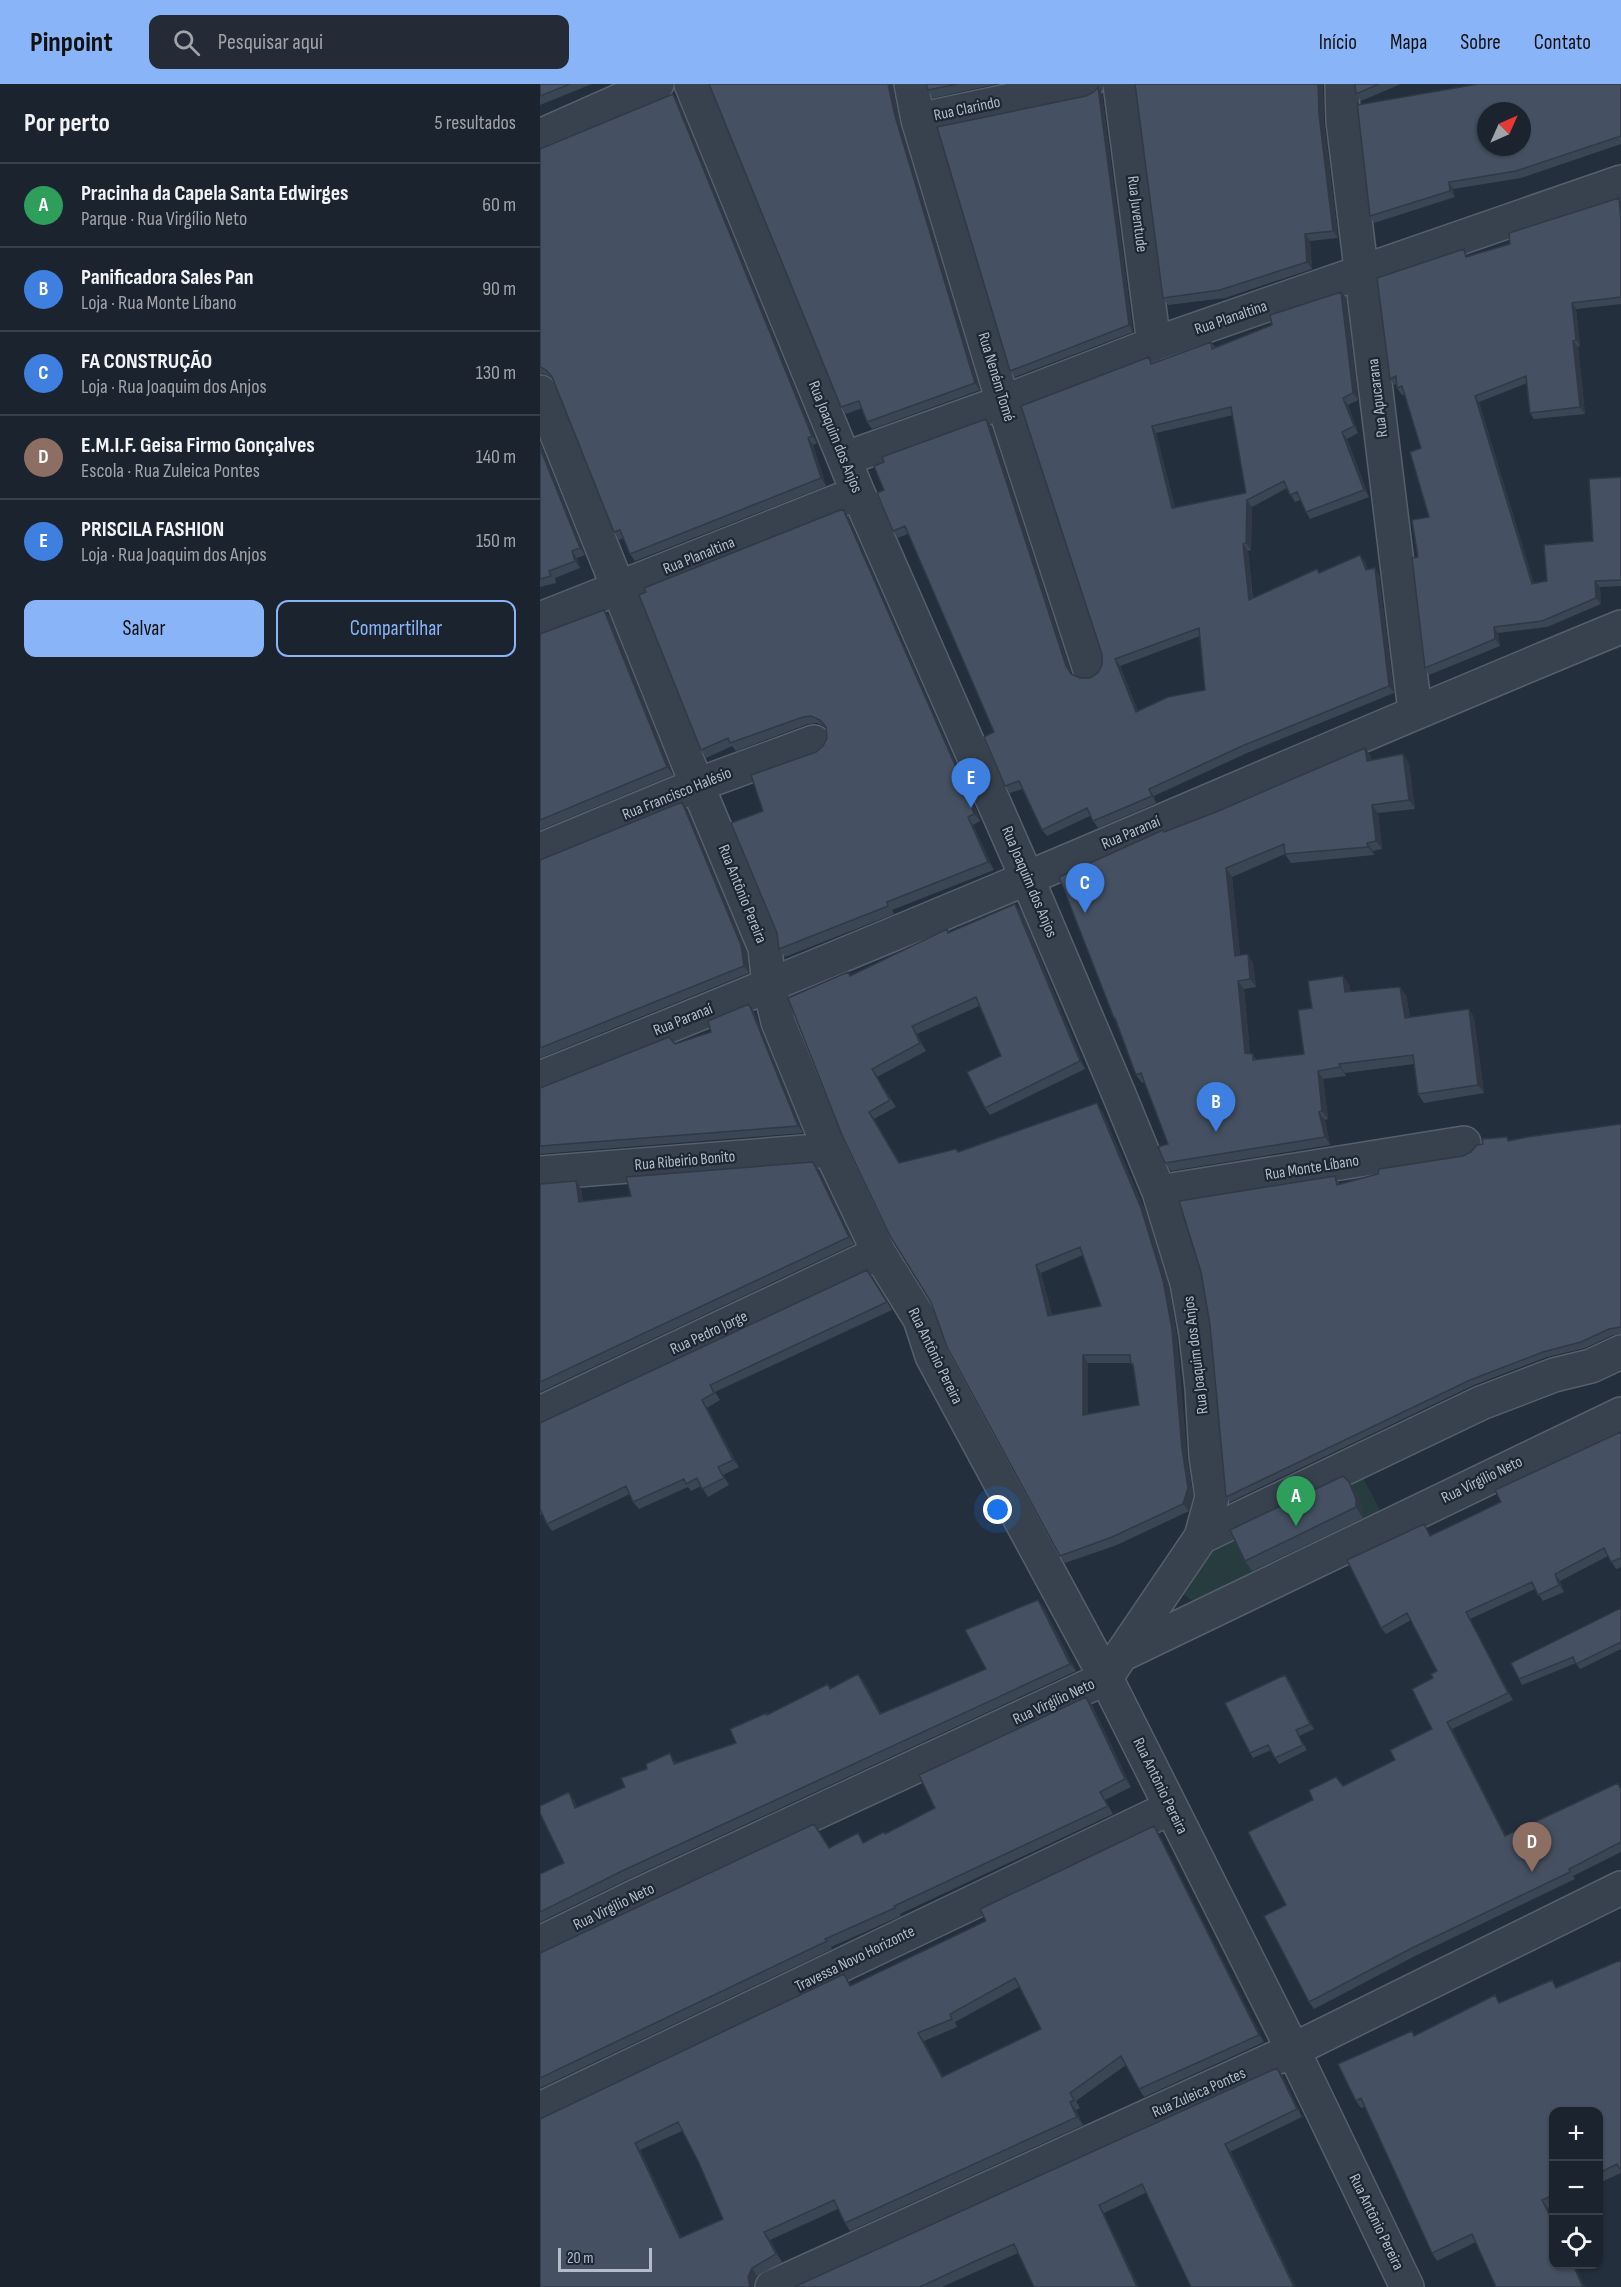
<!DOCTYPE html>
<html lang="pt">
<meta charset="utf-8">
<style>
body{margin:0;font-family:"Sofia Sans Condensed",sans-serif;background:#242b36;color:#f1f3f6}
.controls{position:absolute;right:18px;bottom:18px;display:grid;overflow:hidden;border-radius:12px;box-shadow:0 2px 4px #0004}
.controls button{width:54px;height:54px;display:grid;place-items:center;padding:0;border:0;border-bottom:2px solid #39404a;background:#1b232e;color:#f1f3f6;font:30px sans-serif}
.compass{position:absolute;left:937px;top:18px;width:54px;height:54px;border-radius:50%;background:#1b232e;box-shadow:0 2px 4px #0004;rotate:45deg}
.scale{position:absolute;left:18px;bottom:15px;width:94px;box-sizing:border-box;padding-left:6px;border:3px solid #b4bcc9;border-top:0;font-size:16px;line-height:21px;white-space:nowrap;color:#b4bcc9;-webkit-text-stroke:4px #1d2633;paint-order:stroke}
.you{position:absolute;left:458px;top:1426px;width:21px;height:21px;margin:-15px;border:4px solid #fff;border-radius:50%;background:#1a73e8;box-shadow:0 0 0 9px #1a73e833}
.badge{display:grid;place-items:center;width:39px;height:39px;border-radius:50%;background:#8ab4f8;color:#fff;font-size:20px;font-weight:700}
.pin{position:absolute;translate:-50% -50px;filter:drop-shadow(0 2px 3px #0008)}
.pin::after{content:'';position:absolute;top:32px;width:21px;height:18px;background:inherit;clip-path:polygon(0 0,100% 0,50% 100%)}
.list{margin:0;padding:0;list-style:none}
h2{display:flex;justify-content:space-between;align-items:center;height:78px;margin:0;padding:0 24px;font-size:26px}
h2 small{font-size:20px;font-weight:400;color:#a0a4aa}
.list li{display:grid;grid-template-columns:39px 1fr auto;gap:18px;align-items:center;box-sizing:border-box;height:84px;padding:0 24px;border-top:2px solid #39404a}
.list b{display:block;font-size:22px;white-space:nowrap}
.list p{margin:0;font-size:20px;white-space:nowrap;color:#a0a4aa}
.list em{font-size:20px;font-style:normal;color:#a0a4aa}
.actions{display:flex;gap:12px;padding:18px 24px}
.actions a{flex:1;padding:14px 0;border:2px solid #8ab4f8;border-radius:12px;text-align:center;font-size:21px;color:#8ab4f8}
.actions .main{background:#8ab4f8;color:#111}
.icon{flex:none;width:33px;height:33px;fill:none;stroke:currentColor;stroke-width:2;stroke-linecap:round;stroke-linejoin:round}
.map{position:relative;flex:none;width:1081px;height:2203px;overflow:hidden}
header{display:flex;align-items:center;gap:36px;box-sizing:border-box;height:84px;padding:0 30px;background:#8ab4f8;color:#111}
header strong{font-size:28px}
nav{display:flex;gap:33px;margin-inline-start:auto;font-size:21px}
.search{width:420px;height:54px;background:#242b36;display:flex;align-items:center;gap:15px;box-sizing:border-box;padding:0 21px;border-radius:12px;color:#a0a4aa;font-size:22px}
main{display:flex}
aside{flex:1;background:#1b232e}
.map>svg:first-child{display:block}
.green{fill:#263c3f}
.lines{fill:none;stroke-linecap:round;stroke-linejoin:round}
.minor-casing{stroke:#565f6c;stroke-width:36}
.minor{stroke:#38414e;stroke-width:33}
.wall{fill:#3b4654;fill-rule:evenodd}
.shaded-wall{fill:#303945}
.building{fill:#455162;stroke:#303945;stroke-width:1.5;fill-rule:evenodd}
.labels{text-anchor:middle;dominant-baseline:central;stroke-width:4.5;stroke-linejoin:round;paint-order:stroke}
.street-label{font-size:16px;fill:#b4bcc9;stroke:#1d2633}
</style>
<header>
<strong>Pinpoint</strong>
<div class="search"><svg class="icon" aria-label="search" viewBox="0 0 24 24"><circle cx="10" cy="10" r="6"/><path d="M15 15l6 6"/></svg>Pesquisar aqui</div>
<nav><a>Início</a><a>Mapa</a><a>Sobre</a><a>Contato</a></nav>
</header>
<main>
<aside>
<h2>Por perto<small>5 resultados</small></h2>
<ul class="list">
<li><span class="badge" style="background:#2e9e5b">A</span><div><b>Pracinha da Capela Santa Edwirges</b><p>Parque · Rua Virgílio Neto</p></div><em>60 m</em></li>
<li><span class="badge" style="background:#3f7fe0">B</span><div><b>Panificadora Sales Pan</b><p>Loja · Rua Monte Líbano</p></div><em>90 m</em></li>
<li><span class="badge" style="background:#3f7fe0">C</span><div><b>FA CONSTRUÇÃO</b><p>Loja · Rua Joaquim dos Anjos</p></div><em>130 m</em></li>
<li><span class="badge" style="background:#8d6e63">D</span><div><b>E.M.I.F. Geisa Firmo Gonçalves</b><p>Escola · Rua Zuleica Pontes</p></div><em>140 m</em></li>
<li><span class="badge" style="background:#3f7fe0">E</span><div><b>PRISCILA FASHION</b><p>Loja · Rua Joaquim dos Anjos</p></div><em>150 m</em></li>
</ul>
<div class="actions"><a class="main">Salvar</a><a>Compartilhar</a></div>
</aside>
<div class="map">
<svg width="1081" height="2203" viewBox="0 0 1081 2203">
<rect width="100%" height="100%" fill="#242f3e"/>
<path class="green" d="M819 1386 842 1430 656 1520 643 1510 668 1454Z"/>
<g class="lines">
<defs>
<path id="minor" d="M151 0 318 409 487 794 578 1008 619 1108 647 1199 656 1250 662 1304 666 1372 672 1413 661 1453 581 1571
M371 0 378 36 463 318 549 583
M580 0 614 260
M802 0 803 37 875 627
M378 36 547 0
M0 52 117 0
M0 308 157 701 225 864 229 902 238 938 290 1066 339 1169 380 1235 392 1272 566 1594 753 1966 867 2203
M304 375 463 318 614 260 1081 98
M0 535 318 409
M0 766 157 701 274 658
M0 994C162 929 324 863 485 795 684 711 881 625 1081 543
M0 1089 290 1066
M619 1108 924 1059
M0 1329 339 1169
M661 1453 941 1319 1014 1291 1051 1282 1081 1268
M0 1859 96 1812 566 1594 581 1571 1081 1330
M0 2025 630 1724
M232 2203 753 1966 1081 1804"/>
</defs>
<use href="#minor" class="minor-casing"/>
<use href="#minor" class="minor"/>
</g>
<path class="wall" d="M0 0H52L0 21Z
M169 0H353V4L360 40 440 306 332 345 327 338 322 324 306 330 301 323Z
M386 0H457L393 14 388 6Z
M595 0H783L784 38 798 154 770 157 772 185 685 214 628 221 623 214Z
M815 0H861L821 17 816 10Z
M1081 0V60L981 94 913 105 915 113 834 139 830 132 819 21Z
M562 10 593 248 475 293 470 287Z
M138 17 277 359 273 361 286 402 95 477 90 470 83 454 79 456 74 448 13 295 11 293 2 289 0 290V65Z
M1079 114 1081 117V220L1036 225 1040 262 1038 263 1045 330 994 335 990 329 987 299 939 318 994 500 1007 497 1053 457 1081 393V502L1060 503 1061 520 1007 543 958 549 960 562 889 591 885 584 878 473 889 433 881 364 865 310 862 311 857 304V300L854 301 850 295 928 171 929 173 970 160Z
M801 208 806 214 818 316 808 321 818 349 807 355 829 413 770 435 766 428 760 416 755 418 747 404 712 423 711 466 708 467 713 514 779 489 820 471 825 478 828 486 839 491 854 609 707 669 614 712 616 719 558 744 550 732 507 752 502 746 482 705 470 709 465 702 454 648 368 450 358 454 353 447 344 406 451 342 531 589 540 594H550L558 589 562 581 613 279 671 258 675 263 732 241ZM693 331 706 409 635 423 616 349ZM660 552 665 606 598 627 580 582Z
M0 359 45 471 37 474 40 484 15 494 16 499 0 503Z
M308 433 434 721 440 737 433 741 454 786 352 826 354 830 245 873 239 865 223 727 276 668 283 662 287 654 286 643 277 639 268 640 196 667 192 662 166 674 161 666Z
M70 533 133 691 0 746V550Z
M831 672V676L869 679 875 725 838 729 842 765 833 767 834 771 751 779 745 770 692 793 700 871 713 879 716 903 704 905 710 969 717 976 764 970 772 924 809 900 810 908 866 911 870 933 929 925 934 934 944 1009 884 1019 878 1010 874 980 805 989 806 992 783 995 788 1035 785 1036 790 1061 631 1087 625 1079 628 1060 604 998 602 999 596 991 577 940 574 934 624 747Z
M142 718 147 725 207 869 209 889 0 974V776Z
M481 827 545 985 450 1031 445 1024 461 972 439 922 377 950 386 967 337 993 356 1023 334 1035 360 1079 416 1065 418 1068 562 1027 607 1131 629 1203 637 1253 647 1373 653 1412 649 1427 577 1461 525 1479 520 1472 391 1218 302 1051 308 888 311 892 407 845 409 848ZM543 1171 561 1222 512 1231 501 1189ZM548 1279H591L593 1283 599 1321 548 1330Z
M214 928 263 1049 0 1070V1004L171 948Z
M1081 1040V1250L1073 1251 1045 1264 1007 1273 934 1301 690 1418 686 1413 670 1241 661 1188 795 1092 799 1100 923 1072 967 1053 970 1057Z
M279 1086 314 1160 0 1308V1100L41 1105 43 1118Z
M327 1186 352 1226 175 1308 180 1316 167 1324 199 1383 183 1391 189 1401 168 1413 161 1402 151 1407 148 1403 99 1425 93 1418 90 1410 12 1447 7 1440 2 1430 0 1431V1339Z
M1081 1348V1483L1076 1485 1068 1472 1020 1497 1024 1508 1003 1517 995 1505 930 1535 973 1616 912 1645 966 1752 1078 1699 1081 1704V1768L1033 1792 1035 1795 877 1871 774 1925 769 1918 746 1821 803 1702 855 1676 892 1645 893 1594 897 1587 871 1536 846 1550 841 1544 884 1440 891 1452 961 1418Z
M817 1408 823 1426V1434L712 1487 705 1477Z
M498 1516 504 1524 536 1587 88 1795 0 1838V1790L24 1779 34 1716 37 1724 85 1703 135 1677 136 1680 196 1659 228 1631 291 1604 318 1590 324 1598 341 1629 390 1609 446 1585Z
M1081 1524V1565L1040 1585 1036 1579 982 1601 979 1595Z
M745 1591 749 1596 774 1645 759 1652 767 1666 739 1680 731 1666 713 1674 710 1669Z
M546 1613 552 1621 591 1703 565 1716 573 1730 360 1830 361 1832 354 1835 291 1863 292 1865 0 2004V1869L274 1740 290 1764 324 1759 345 1750 395 1724Z
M614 1742 619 1750 724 1958 604 2013 599 2005 586 1981 536 2017 540 2024 536 2026 543 2041 310 2147 305 2139 298 2125 230 2156 242 2178 217 2192 213 2201 0 2203 3 2034 309 1898 311 1902 446 1837ZM479 1903 501 1945 403 1993 384 1957 417 1943 415 1938ZM142 2047 159 2079 183 2135 141 2153 100 2066Z
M1081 1876V2089L1059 2099V2028H1014V2121L1008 2124 1014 2136V2181L936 2158 897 2177 892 2169 825 2023 821 2024 816 2017 960 1919 1017 1903Z
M737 1984 742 1991 762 2033 564 2129 478 2169 402 2203H254Z"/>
<path class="shaded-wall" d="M348 0H353V4L360 40 440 306 435 299 355 32Z
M778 0H783L784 38 798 154 793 147 779 30Z
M558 3 562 10 593 248 589 241Z
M133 10 138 17 277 359 272 352Z
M909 98 913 105 915 113 910 107Z
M1079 114 1081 117V136Z
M765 150 770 157 772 185 767 178Z
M801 208 806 214 818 316 813 309Z
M1032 219 1036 225 1040 262 1036 256Z
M1033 257 1038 263 1045 330 1040 323Z
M935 312 939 318 996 506 992 500Z
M803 314 808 321 818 349 814 342Z
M446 335 451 342 531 589 526 582Z
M612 342 616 349 637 430 632 424Z
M802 348 807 355 829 413 824 406Z
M268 354 273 361 286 402 281 394Z
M0 359 45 471 40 464 0 364Z
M707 416 712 423 711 466 706 459Z
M303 425 308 433 434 721 440 737 434 730Z
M703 460 708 467 713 523 709 516Z
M32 467 37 474 40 484 35 477Z
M820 471 825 478 831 493 826 486Z
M835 484 839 491 854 609 849 602Z
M1055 497 1060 503 1061 520 1056 514Z
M64 526 70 533 133 691 127 683Z
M954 543 958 549 960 562 955 555Z
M575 575 580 582 601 635 596 628Z
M825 664 831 672 832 685 827 677Z
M863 670 869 679 875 725 869 716Z
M609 705 614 712 616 719 612 712Z
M142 718 147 725 207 869 209 889 204 882Z
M832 721 838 729 842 765 836 757Z
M428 733 433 741 454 786 448 778Z
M827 759 833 767 834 771 828 763Z
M686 784 692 793 701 880 695 872Z
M475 820 481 827 545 985 540 977Z
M708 870 713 879 716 903 710 895Z
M803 892 809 900 811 917 805 908Z
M698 897 704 905 711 978 705 969Z
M860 903 866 911 871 942 865 934Z
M209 920 214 928 263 1049 258 1042Z
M929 925 934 934 944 1009 938 1001Z
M372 942 377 950 386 967 380 959Z
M799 980 805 989 806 992 800 983Z
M778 987 783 995 788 1035 782 1027Z
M557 1019 562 1027 607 1131 629 1203 637 1253 647 1373 653 1412 649 1427 643 1420Z
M329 1028 334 1035 365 1087 359 1079Z
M779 1028 785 1036 790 1061 785 1053Z
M273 1078 279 1086 314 1160 309 1153Z
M36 1097 41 1105 44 1126 39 1118Z
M496 1181 501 1189 514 1240 508 1232Z
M543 1271 548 1279V1338L543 1331Z
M162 1316 167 1324 199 1383 193 1376Z
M809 1398 817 1408 823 1426V1434L816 1423Z
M1015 1490 1020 1497 1024 1508 1019 1501Z
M498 1516 504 1524 536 1587 530 1580Z
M926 1528 930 1535 973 1616 968 1609Z
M318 1590 324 1598 345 1637 340 1630Z
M745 1591 749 1596 774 1645 770 1640Z
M546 1613 552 1621 591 1703 585 1695Z
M907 1638 912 1645 970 1759 965 1752Z
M29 1708 34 1716 41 1732 35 1724Z
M614 1742 619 1750 724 1958 719 1951Z
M378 1949 384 1957 408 2001 402 1993Z
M737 1984 742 1991 762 2033 757 2025Z
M530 2018 536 2026 543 2041 537 2033Z
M95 2059 100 2066 145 2162 140 2154Z
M685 2060 691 2068 756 2203H754Z
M1002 2116 1008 2124 1014 2136V2140Z
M559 2121 564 2129 599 2203H597Z
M224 2148 230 2156 242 2178 236 2170Z
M1033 2181H1034L1045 2203H1043Z
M212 2184 217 2192 213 2201 214 2203H210L208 2193Z"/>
<path class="building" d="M0 0H30L0 12Z
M169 0H348L355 32 435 299 327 338 319 317 301 323Z
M386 0H418L388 6Z
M595 0H778L779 30 793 147 765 150 767 178 680 206 623 214Z
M815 0H839L816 10Z
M938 0H1081V52L976 87 909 98 910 107 830 132 817 18 818 21ZM946 27H982V63H946Z
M558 3 589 241 470 287 397 43 546 12 554 8Z
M133 10 272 352 268 354 281 394 90 470 80 446 74 448 12 293 6 286 0 283V65Z
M1079 114 1081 136V213L1032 219 1036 256 1033 257 1040 323 990 329 986 292 935 312 992 500 1007 497 1004 461 1053 457 1049 395 1081 393V496L1055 497 1056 514 1002 537 954 543 955 555 885 584 872 474 878 473 872 436 889 433 870 368 881 364 862 302 857 304 856 292 850 295 837 194 924 165 926 173 970 160 969 149Z
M801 208 813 309 803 314 814 342 802 348 824 406 766 428 757 408 750 411 744 397 707 416 706 459 703 460 709 516 777 485 779 489 820 471 826 486 835 484 849 602 702 662 609 705 612 712 553 737 547 724 502 746 479 697 465 702 444 653 454 648 365 442 353 447 337 409 344 406 334 382 344 378 342 373 446 335 526 582 531 590 540 594H550L558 589 562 581V570L481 322 609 273 611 280 671 258 672 265 732 241 730 231ZM691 323 706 409 632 424 612 342ZM659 544 665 606 628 613 596 628 575 575Z
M0 364 40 464 32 467 35 477 9 487 11 492 0 495Z
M303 425 429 713 434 730 428 733 448 778 347 818 348 822 239 865 237 849 191 739 223 727 211 691 276 668 283 662 287 654 286 643 280 636 271 632 263 633 190 659 188 654 161 666 99 511 106 508 104 504Z
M64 526 127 683 0 736V550Z
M825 664 827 677 863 670 869 716 832 721 836 757 827 759 828 763 745 770 744 760 686 784 695 872 708 870 710 895 698 897 705 969 713 970V976L764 970 758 926 772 924 768 897 803 892 805 908 860 903 865 934 929 925 938 1001 878 1010 873 971 799 980 800 983 778 987 782 1027 779 1028 785 1053 625 1079 618 1063 628 1060 601 989 596 991 575 934H574L519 793 623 746 624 748 676 728Z
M142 718 201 861 204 882 0 964V776Z
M475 820 540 977 445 1024 427 988 461 972 436 913 372 942 380 959 332 985 350 1016 329 1028 359 1079 416 1065 418 1068 557 1019 601 1124 623 1196 632 1245 642 1365 648 1404 643 1420 572 1453 520 1472 407 1263 391 1218 350 1152 302 1051 248 914 308 888 310 892 407 845 408 849ZM540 1163 561 1222 508 1232 496 1181ZM543 1271H590L591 1280H593L599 1321 543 1331Z
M209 920 258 1042 0 1062V1004L129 953 135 960 171 948 168 937Z
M1081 1040V1243L1069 1245 1041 1258 1003 1268 930 1296 686 1413 670 1241 661 1188 639 1117 795 1092 797 1101 838 1090 839 1085 923 1072 931 1068 937 1061 943 1060 942 1055 967 1053 968 1057 987 1053Z
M273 1078 309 1153 0 1298V1100L36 1097 39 1118 91 1112 86 1093Z
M327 1186 347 1218 170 1301 174 1309 162 1316 193 1376 178 1383 184 1394 162 1405 157 1394 146 1400 144 1395 93 1418 86 1402 7 1440 0 1425V1339Z
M1081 1348V1474L1071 1478 1064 1464 1015 1490 1019 1501 998 1511 992 1498 926 1528 968 1609 907 1638 965 1752 1078 1699 1081 1706V1758L1029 1785 1030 1788 872 1864 769 1918 724 1832 746 1821 708 1748 773 1716 769 1706 796 1693 803 1702 855 1676 850 1666 892 1645 872 1605 893 1594 891 1590 897 1587 867 1529 841 1544 807 1476 884 1440 890 1452 961 1418 955 1406Z
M803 1392 809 1398 816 1415V1423L705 1477 690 1446Z
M498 1516 530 1580 82 1787 0 1828V1790L24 1779 0 1729V1722L29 1708 35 1724 85 1703 81 1694 107 1685 106 1680 130 1669 134 1680 196 1659 190 1645 227 1629V1631L288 1600 290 1605 318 1590 340 1630 390 1609 446 1585 425 1546Z
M1081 1524V1558L1036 1580 1033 1573 979 1595 971 1579Z
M745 1591 770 1640 756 1646 763 1661 735 1674 728 1661 710 1669 685 1619Z
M546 1613 585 1695 560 1708 568 1722 354 1822 355 1824 348 1827 285 1855 287 1857 0 1994V1869L274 1740 289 1764 318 1749 323 1759 344 1748 345 1750 395 1724 379 1691Z
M614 1742 719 1951 599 2005 581 1972 530 2009 534 2016 530 2018 537 2033 305 2139 294 2116 224 2148 236 2170 212 2184 208 2193 210 2203H0V2035L304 1890 310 1902 446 1837 440 1825ZM475 1894 501 1945 402 1993 378 1949 412 1935 410 1930ZM138 2038 159 2079 183 2135 140 2154 95 2059Z
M1081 1876V2087L1077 2080 1059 2089V2028H1014V2111L1002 2116 1014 2140V2181H1033L1043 2203H956L932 2150 892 2169 821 2014 816 2017 798 1980 872 1947 874 1952 955 1911 959 1919 1012 1896 1016 1904Z
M737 1984 757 2025 685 2060 754 2203H651L602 2100 559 2121 597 2203H494L474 2160 431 2179 380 2203H254Z"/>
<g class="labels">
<g class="street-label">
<text transform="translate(427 25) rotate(-12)">Rua Clarindo</text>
<text transform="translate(597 130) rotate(83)">Rua Juventude</text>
<text transform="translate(691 234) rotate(-19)">Rua Planaltina</text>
<text transform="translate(456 293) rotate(73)">Rua Neném Tomé</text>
<text transform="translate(838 314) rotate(-97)">Rua Apucarana</text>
<text transform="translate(295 353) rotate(68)">Rua Joaquim dos Anjos</text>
<text transform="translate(159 472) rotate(-22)">Rua Planaltina</text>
<text transform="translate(137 710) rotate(-22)">Rua Francisco Halésio</text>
<text transform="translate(591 749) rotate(-23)">Rua Paranaí</text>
<text transform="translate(489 798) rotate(67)">Rua Joaquim dos Anjos</text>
<text transform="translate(202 810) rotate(68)">Rua Antônio Pereira</text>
<text transform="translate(143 936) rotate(-22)">Rua Paranaí</text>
<text transform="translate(145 1077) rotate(-5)">Rua Ribeirio Bonito</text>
<text transform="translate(772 1084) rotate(-9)">Rua Monte Líbano</text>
<text transform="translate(169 1249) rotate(-25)">Rua Pedro Jorge</text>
<text transform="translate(656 1271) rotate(-97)">Rua Joaquim dos Anjos</text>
<text transform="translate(395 1272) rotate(64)">Rua Antônio Pereira</text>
<text transform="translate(942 1396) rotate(-26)">Rua Virgílio Neto</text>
<text transform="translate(514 1618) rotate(-25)">Rua Virgílio Neto</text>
<text transform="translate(620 1702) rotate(64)">Rua Antônio Pereira</text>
<text transform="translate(74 1823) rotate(-26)">Rua Virgílio Neto</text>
<text transform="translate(315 1875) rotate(-26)">Travessa Novo Horizonte</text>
<text transform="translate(659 2009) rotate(-24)">Rua Zuleica Pontes</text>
<text transform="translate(836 2138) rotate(64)">Rua Antônio Pereira</text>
</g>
</g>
</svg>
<div class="controls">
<button>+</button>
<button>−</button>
<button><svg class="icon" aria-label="locate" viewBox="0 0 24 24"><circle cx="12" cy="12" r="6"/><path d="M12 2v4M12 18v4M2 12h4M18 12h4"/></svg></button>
</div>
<svg class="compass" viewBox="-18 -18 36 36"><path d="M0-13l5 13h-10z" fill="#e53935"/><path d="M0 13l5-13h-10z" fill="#a0a4aa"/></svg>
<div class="scale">20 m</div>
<div class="you"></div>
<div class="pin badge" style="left:756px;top:1442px;background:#2e9e5b">A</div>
<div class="pin badge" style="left:676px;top:1048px;background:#3f7fe0">B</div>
<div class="pin badge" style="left:545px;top:829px;background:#3f7fe0">C</div>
<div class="pin badge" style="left:992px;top:1788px;background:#8d6e63">D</div>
<div class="pin badge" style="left:431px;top:724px;background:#3f7fe0">E</div>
</div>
</main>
